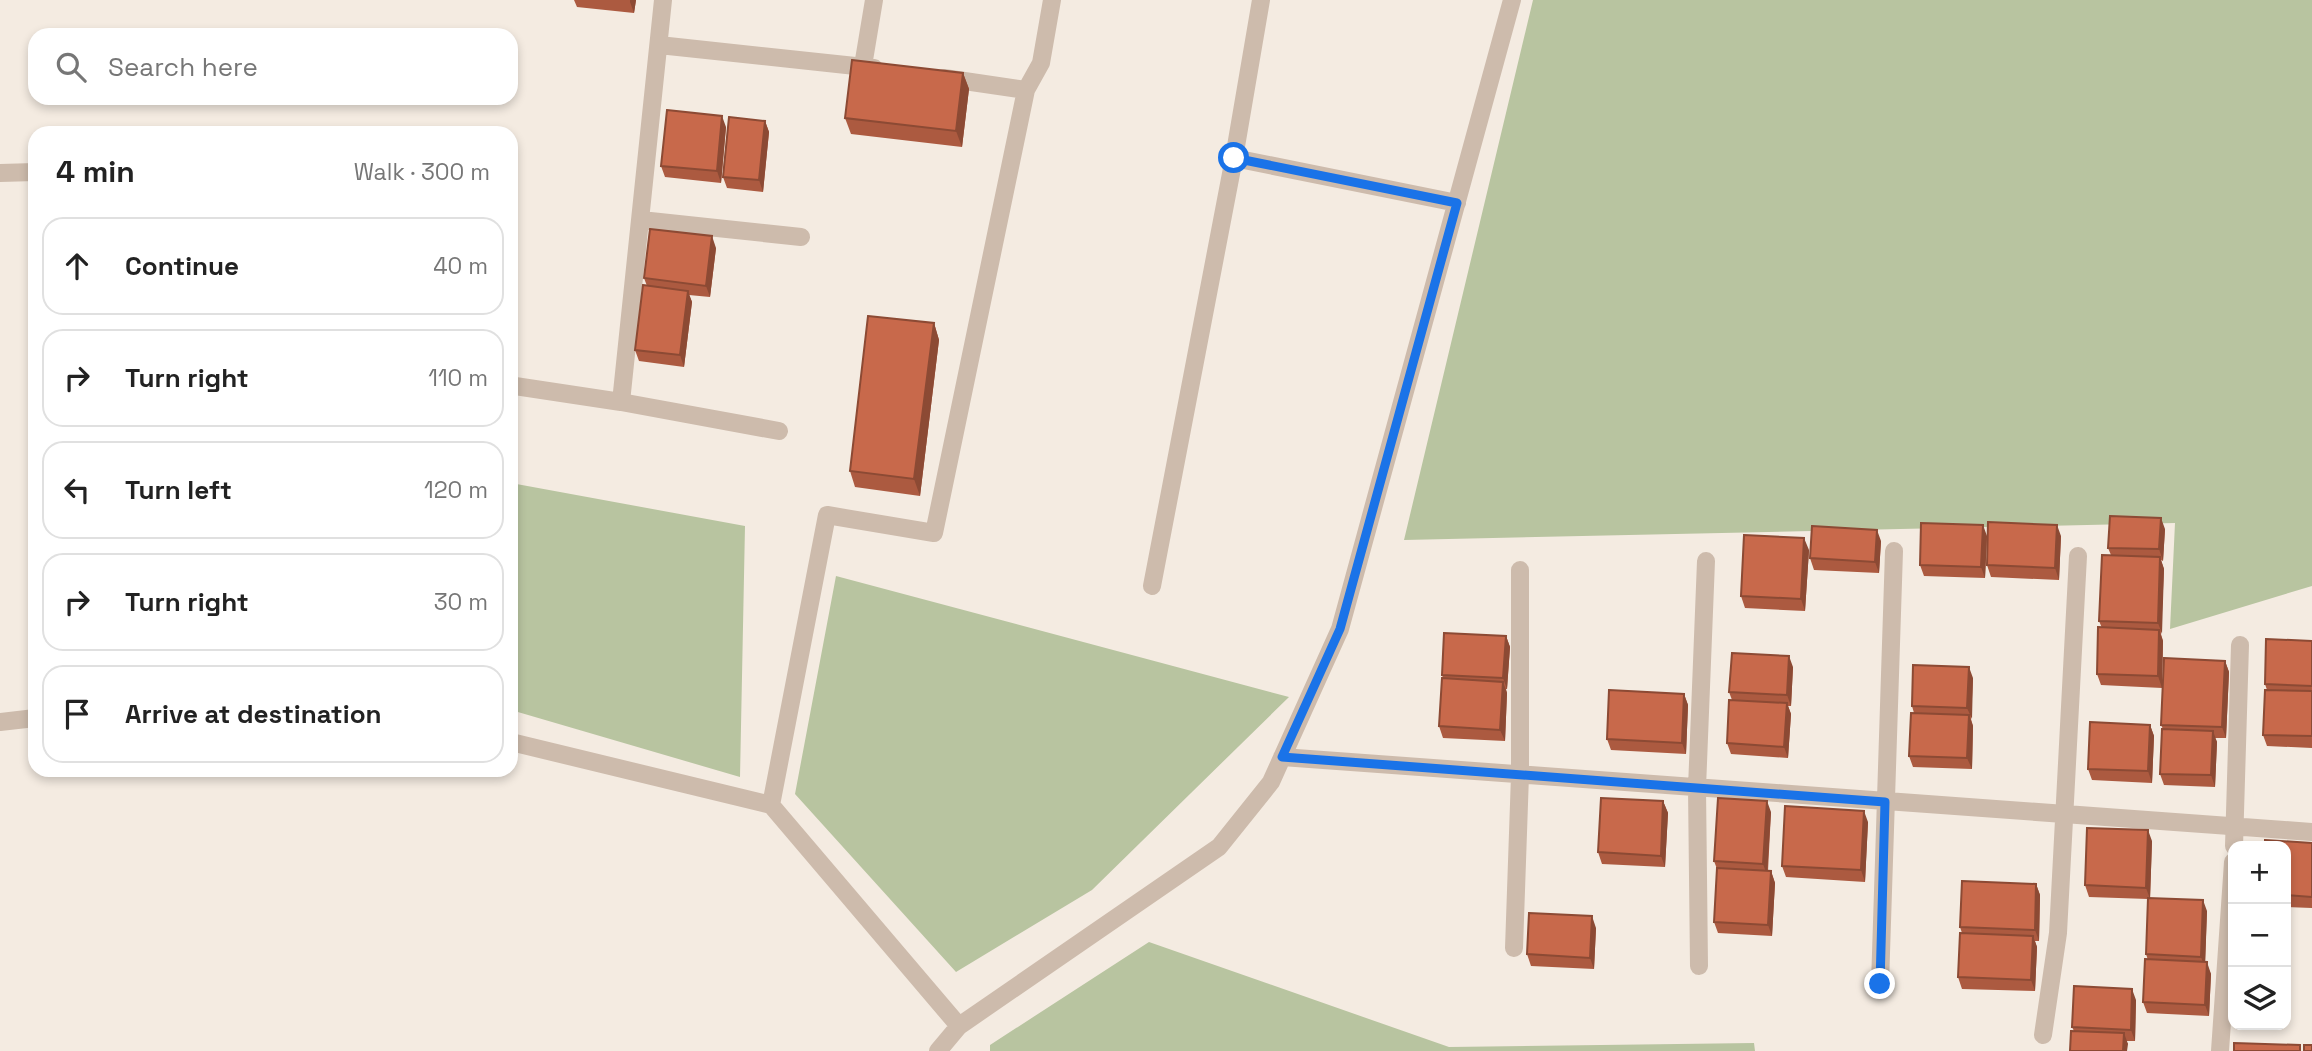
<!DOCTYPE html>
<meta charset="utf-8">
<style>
body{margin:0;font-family:"Space Grotesk",sans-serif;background:#f6f6f6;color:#222}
.controls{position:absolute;right:21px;bottom:21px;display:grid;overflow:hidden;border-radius:14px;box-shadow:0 4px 10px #0003}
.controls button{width:63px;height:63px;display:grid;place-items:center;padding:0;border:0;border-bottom:2px solid #e0e0e0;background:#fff;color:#222;font:35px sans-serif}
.stop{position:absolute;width:21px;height:21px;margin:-16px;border:5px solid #1a73e8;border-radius:50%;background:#fff}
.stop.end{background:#1a73e8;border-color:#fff;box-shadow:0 2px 7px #0008}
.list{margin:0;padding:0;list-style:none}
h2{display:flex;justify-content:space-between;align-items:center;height:91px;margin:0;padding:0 28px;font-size:30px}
h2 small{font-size:23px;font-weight:400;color:#767676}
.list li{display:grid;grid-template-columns:46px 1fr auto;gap:21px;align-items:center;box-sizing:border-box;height:98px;margin:0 14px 14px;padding:0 14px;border:2px solid #e0e0e0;border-radius:21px}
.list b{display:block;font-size:26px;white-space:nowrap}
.list em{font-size:23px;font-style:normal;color:#767676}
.icon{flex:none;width:38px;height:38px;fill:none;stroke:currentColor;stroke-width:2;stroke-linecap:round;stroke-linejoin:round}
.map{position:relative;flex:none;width:2312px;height:1051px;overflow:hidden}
.search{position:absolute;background:#fff;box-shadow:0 4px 10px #0003;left:28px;top:28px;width:490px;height:77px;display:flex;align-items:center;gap:18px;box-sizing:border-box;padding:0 24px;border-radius:21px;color:#767676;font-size:26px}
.panel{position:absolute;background:#fff;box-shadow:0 4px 10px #0003;left:28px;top:126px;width:490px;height:651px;border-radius:21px}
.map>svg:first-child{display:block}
.green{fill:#b8c4a0}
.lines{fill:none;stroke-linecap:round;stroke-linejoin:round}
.minor{stroke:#cdbbac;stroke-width:18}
.wall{fill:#ac5a40}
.shaded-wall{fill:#8c4a34}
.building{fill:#c8694b;stroke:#8c4a34;stroke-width:2}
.route{stroke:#1a73e8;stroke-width:9}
</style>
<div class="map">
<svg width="2312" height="1051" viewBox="0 0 2312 1051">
<rect width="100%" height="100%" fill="#f4ebe1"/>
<path class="green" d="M1533 0H2312V586L2170 629 2175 523 1404 540Z
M511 483 745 526 740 777 511 710Z
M836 576 1289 697 1092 890 956 972 795 794Z
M1149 942 1449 1047 1754 1043 1755 1051H990V1045Z"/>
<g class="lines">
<path class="minor" d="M1261 0 1234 158 1457 203
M659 45 874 68
M863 66 874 0
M944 78 1026 90 1041 63 1052 0
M0 173 35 172
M641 220 801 237
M515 386 621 402 663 0
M621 402 779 431
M1152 586 1234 158
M0 722 35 718
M511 742 771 805 959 1026
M1282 757 2312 832
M771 805 827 515 934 533 1026 90
M2234 846 2240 645
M1514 948 1520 775V570
M1699 966 1697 788 1706 561
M1880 984 1894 551
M2043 1035 2058 933 2078 556
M938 1051 959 1026 1219 847 1271 782 1340 629 1512 0
M2220 1051 2233 862"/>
</g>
<path class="wall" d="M574 0H636L634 13 577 7Z
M963 73 969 89 962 147 851 134 845 118Z
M765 121 769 132 763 192 727 188 723 177Z
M726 127 721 183 665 177 661 166Z
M716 248 710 297 689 295 692 302 684 367 639 361 635 350 647 286 644 278Z
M934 323 939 340 920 496 855 487 850 471Z
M2165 529 2163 561 2161 560 2164 569 2161 634 2163 641 2162 688 2101 685 2097 674 2102 628 2099 621 2111 555 2108 548Z
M1987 536 1985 578 1924 576 1920 565Z
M2061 536 2059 580 1991 577 1987 565Z
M1881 541 1879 573 1814 570 1810 558Z
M1809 550 1805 611 1745 608 1741 596Z
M1506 636 1510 647 1507 689H1506L1507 693 1505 741 1443 738 1439 726 1443 678 1442 675Z
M2312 641V748L2267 746 2263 735 2267 690 2265 684Z
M2225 661 2229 672 2226 738H2215L2217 742 2215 787 2164 785 2160 774 2163 729 2161 725Z
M1793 667 1791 706H1788L1791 714 1788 758 1731 754 1727 743 1732 700 1729 692Z
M1973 678 1971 719 1973 726 1972 769 1913 767 1909 756 1914 713 1912 706Z
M1684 694 1688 705 1686 754 1611 750 1607 739Z
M2150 725 2154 736 2152 783 2092 780 2088 769Z
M1663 801 1668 813 1665 867 1602 864 1598 852Z
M1771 812 1768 871H1771L1775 883 1772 936 1718 933 1714 922 1717 869 1714 861Z
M1868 822 1865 882 1786 877 1782 866Z
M2152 841 2150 899 2207 911 2205 962 2211 974 2209 1016 2147 1013 2143 1002 2148 960 2146 954 2148 899 2089 897 2085 885Z
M2312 843V908L2286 907V846Z
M2036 884 2040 895 2039 941H2035L2037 947 2035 991 1962 989 1958 977 1962 933 1960 927Z
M1596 928 1594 969 1531 966 1527 954Z
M2136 1000 2135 1041H2126L2128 1044 2074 1031 2072 1027Z"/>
<path class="shaded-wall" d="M630 0H636L634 13 630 2Z
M963 73 969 89 962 147 956 131Z
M722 116 726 127 721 183 717 171Z
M765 121 769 132 763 192 759 180Z
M712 236 716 248 710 297 706 286Z
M688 291 692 302 684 367 680 355Z
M934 323 939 340 920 496 914 479Z
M2161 518 2165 529 2163 561 2159 549Z
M1983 525 1987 536 1985 578 1981 567Z
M2057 525 2061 536 2059 580 2055 568Z
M1877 530 1881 541 1879 573 1875 562Z
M1804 538 1809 550 1805 611 1801 599Z
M2160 557 2164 569 2162 634 2158 623Z
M2159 630 2163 641 2162 688 2158 676Z
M1506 636 1510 647 1507 689 1503 678Z
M1789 656 1793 667 1791 706 1787 695Z
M2225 661 2229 672 2226 738 2222 727Z
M1969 667 1973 678 1972 719 1967 708Z
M1503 682 1507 693 1505 741 1500 730Z
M1684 694 1688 705 1686 754 1682 743Z
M1787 703 1791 714 1788 758 1784 747Z
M1969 715 1973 726 1972 769 1967 758Z
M2150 725 2154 736 2152 783 2148 771Z
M2213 731 2217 742 2215 787 2211 775Z
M1663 801 1668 813 1665 867 1661 856Z
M1767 801 1771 812 1767 875 1763 864Z
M1864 811 1868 822 1865 882 1861 870Z
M2148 830 2152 841 2150 899 2146 888Z
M1771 871 1775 883 1772 936 1768 925Z
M2036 884 2040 895 2039 941 2035 930Z
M2203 900 2207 911 2205 968 2201 957Z
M1592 916 1596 928 1594 969 1590 958Z
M2033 936 2037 947 2035 991 2031 980Z
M2207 962 2211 974 2209 1016 2205 1005Z
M2132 989 2136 1000 2135 1041 2131 1030Z
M2124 1033 2128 1044 2127 1051H2123Z"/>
<path class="building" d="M852 60 963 73 956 131 845 118Z
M667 110 722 116 717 171 661 166Z
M729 117 765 121 759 180 723 177Z
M650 229 712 236 706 286 644 278Z
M643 285 688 291 680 355 635 350Z
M868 316 934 323 914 479 850 471Z
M2110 516 2161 518 2159 549 2108 548Z
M1988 522 2057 525 2055 568 1987 565Z
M1921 523 1983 525 1981 567 1920 565Z
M1812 526 1877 530 1875 562 1810 558Z
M1744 535 1804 538 1801 599 1741 596Z
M2102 555 2160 557 2158 623 2099 621Z
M2098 627 2159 630 2158 676 2097 674Z
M1444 633 1506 636 1503 678 1442 675Z
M2266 639 2312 641V686L2265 684Z
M1732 653 1789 656 1787 695 1729 692Z
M2164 658 2225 661 2222 727 2161 725Z
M1913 665 1969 667 1967 708 1912 706Z
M1442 678 1503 682 1500 730 1439 726Z
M1609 690 1684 694 1682 743 1607 739Z
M2265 690 2312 691V736L2263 735Z
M1729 700 1787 703 1784 747 1727 743Z
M1911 713 1969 715 1967 758 1909 756Z
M2090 722 2150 725 2148 771 2088 769Z
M2162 729 2213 731 2211 775 2160 774Z
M1601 798 1663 801 1661 856 1598 852Z
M1718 798 1767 801 1763 864 1714 861Z
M1785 806 1864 811 1861 870 1782 866Z
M2087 828 2148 830 2146 888 2085 885Z
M2265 840 2312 843V897L2286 895V846H2265Z
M1717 868 1771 871 1768 925 1714 922Z
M1962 881 2036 884 2035 930 1960 927Z
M2148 898 2203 900 2201 957 2146 954Z
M1529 913 1592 916 1590 958 1527 954Z
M1960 933 2033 936 2031 980 1958 977Z
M2145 959 2207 962 2205 1005 2143 1002Z
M2074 986 2132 989 2131 1030 2072 1027Z
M2071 1031 2124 1033 2123 1051H2070Z
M2234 1043 2300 1045V1051H2234Z
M2304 1045H2312V1051H2304Z"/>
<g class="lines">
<path class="route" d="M1234 158 1457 203 1340 629 1282 757 1885 802 1880 984"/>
</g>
</svg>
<div class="controls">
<button>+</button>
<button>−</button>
<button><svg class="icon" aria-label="layers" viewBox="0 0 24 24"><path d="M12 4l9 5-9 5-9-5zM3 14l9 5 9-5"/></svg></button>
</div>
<div class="stop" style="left:1234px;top:158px"></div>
<div class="stop end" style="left:1880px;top:984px"></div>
<div class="search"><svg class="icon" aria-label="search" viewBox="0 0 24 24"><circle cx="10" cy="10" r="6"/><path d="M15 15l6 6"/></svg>Search here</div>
<section class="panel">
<h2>4 min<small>Walk · 300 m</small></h2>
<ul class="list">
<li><svg class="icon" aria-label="ahead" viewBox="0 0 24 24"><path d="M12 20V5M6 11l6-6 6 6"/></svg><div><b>Continue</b></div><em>40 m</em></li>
<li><svg class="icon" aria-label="right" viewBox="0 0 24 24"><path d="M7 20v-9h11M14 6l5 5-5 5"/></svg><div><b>Turn right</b></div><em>110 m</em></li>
<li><svg class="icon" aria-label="left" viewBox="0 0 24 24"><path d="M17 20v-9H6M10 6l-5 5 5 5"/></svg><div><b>Turn left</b></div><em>120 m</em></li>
<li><svg class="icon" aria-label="right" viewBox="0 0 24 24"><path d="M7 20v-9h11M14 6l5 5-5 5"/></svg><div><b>Turn right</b></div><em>30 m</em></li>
<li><svg class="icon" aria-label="arrive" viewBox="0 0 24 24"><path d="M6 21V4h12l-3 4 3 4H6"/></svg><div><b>Arrive at destination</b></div></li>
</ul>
</section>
</div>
